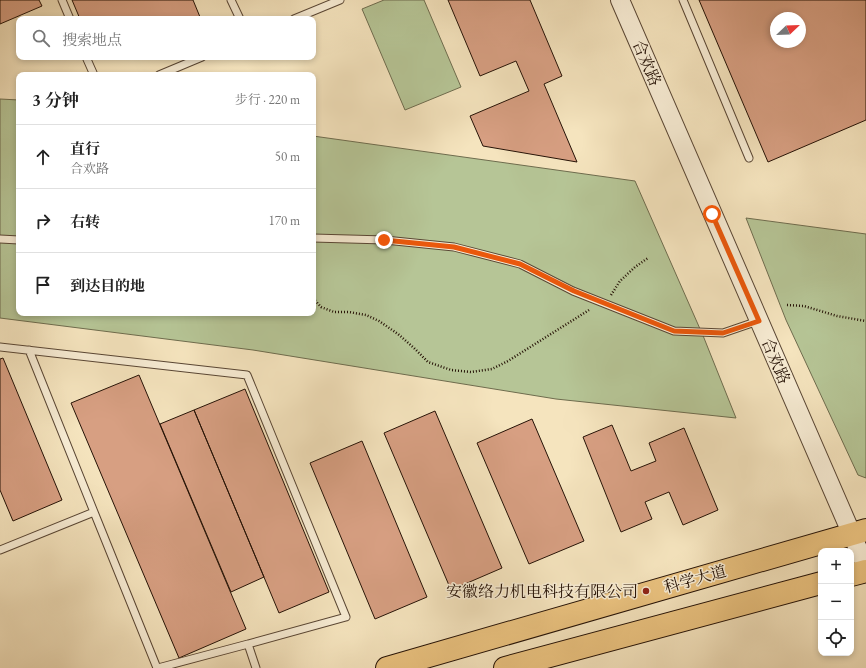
<!DOCTYPE html>
<html lang="zh">
<meta charset="utf-8">
<style>
body{margin:0;font-family:"EB Garamond","Noto Serif SC",serif;background:#f2f2f2;color:#222}
.controls{position:absolute;right:12px;bottom:12px;display:grid;overflow:hidden;border-radius:8px;box-shadow:0 2px 6px #0003}
.controls button{width:36px;height:36px;display:grid;place-items:center;padding:0;border:0;border-bottom:1px solid #e0e0e0;background:#fff;color:#222;font:20px sans-serif}
.compass{position:absolute;left:770px;top:12px;width:36px;height:36px;border-radius:50%;background:#fff;box-shadow:0 2px 6px #0003;rotate:67deg}
.stop{position:absolute;width:12px;height:12px;margin:-9px;border:3px solid #ea580c;border-radius:50%;background:#fff}
.stop.end{background:#ea580c;border-color:#fff;box-shadow:0 1px 4px #0008}
.list{margin:0;padding:0;list-style:none}
h2{display:flex;justify-content:space-between;align-items:center;height:52px;margin:0;padding:0 16px;font-size:17px}
h2 small{font-size:13px;font-weight:400;color:#767676}
.list li{display:grid;grid-template-columns:26px 1fr auto;gap:12px;align-items:center;box-sizing:border-box;height:64px;padding:0 16px;border-top:1px solid #e0e0e0}
.list b{display:block;font-size:15px;white-space:nowrap}
.list p{margin:0;font-size:13px;white-space:nowrap;color:#767676}
.list em{font-size:13px;font-style:normal;color:#767676}
.icon{flex:none;width:22px;height:22px;fill:none;stroke:currentColor;stroke-width:2;stroke-linecap:round;stroke-linejoin:round}
.map{position:relative;flex:none;width:866px;height:668px;overflow:hidden}
.search{position:absolute;background:#fff;box-shadow:0 2px 6px #0003;left:16px;top:16px;width:300px;height:44px;display:flex;align-items:center;gap:10px;box-sizing:border-box;padding:0 14px;border-radius:8px;color:#767676;font-size:15px}
.panel{position:absolute;background:#fff;box-shadow:0 2px 6px #0003;left:16px;top:72px;width:300px;height:244px;border-radius:8px}
.map>svg:first-child{display:block}
.green{fill:#b6c596;stroke:#6e6c4e}
.building{fill:#d79f82;stroke:#251206;fill-rule:evenodd}
.lines{fill:none;stroke-linecap:round;stroke-linejoin:round}
.service-casing{stroke:#594634;stroke-width:9}
.tertiary-casing{stroke:#594634;stroke-width:20}
.primary-casing{stroke:#251206;stroke-width:24}
.path{stroke:#251206;stroke-width:2.5;stroke-dasharray:1 2;stroke-linecap:butt}
.service{stroke:#f8edd5;stroke-width:7}
.tertiary{stroke:#f8edd5;stroke-width:18}
.primary{stroke:#eac27f;stroke-width:22}
.route{stroke:#ea580c;stroke-width:5}
.poi-dot{fill:#8f2418;stroke:#f8edd5;stroke-width:1.5}
.labels{text-anchor:middle;dominant-baseline:central;stroke-width:3;stroke-linejoin:round;paint-order:stroke}
.street-label{font-size:16px;fill:#251206;stroke:#f8edd5}
.poi-label{font-size:16px;fill:#251206;stroke:#f8edd5;text-anchor:end}
</style>
<div class="map">
<svg width="866" height="668" viewBox="0 0 866 668">
<rect width="100%" height="100%" fill="#f5e4be"/>
<filter id="stains"><feTurbulence type="fractalNoise" baseFrequency=".005" numOctaves="4"/><feColorMatrix values="0 0 0 0 .2 0 0 0 0 .09 0 0 0 0 .02 0 0 0 .5 -.17"/></filter>
<radialGradient id="worn" r=".72"><stop offset=".6" stop-color="#630" stop-opacity="0"/><stop offset="1" stop-color="#630" stop-opacity=".3"/></radialGradient>
<path class="green" d="M384 0H424L461 87 405 110 362 9Z
M0 99 19 100V313H313V136L635 181 704 338 736 418 556 399 253 350 0 318Z
M746 218 866 234V478L858 475 786 320Z"/>
<path class="building" d="M0 0H39L42 6 0 24Z
M72 0H193L200 17 194 19H80Z
M448 0H530L562 76 544 84 577 162 483 146 470 116 529 91 516 61 480 76Z
M699 0H866V120L768 162ZM776 18H800V42H776Z
M3 358 62 500 13 521 0 490V359Z
M139 375 246 629 179 658 71 403Z
M245 389 329 592 279 613 194 410Z
M194 410 264 577 231 592 160 424Z
M435 411 502 568 451 590 384 433Z
M532 419 584 541 529 564 477 443Z
M612 425 631 471 656 461 649 443 684 428 718 510 683 525 669 492 645 502 652 519 621 532 583 437Z
M362 441 427 597 375 619 310 463Z"/>
<g class="lines">
<defs>
<path id="service" d="M62 0 70 19
M231 0 240 19
M683 0 749 158
M294 19 340 0
M86 57 94 75
M159 75 202 57
M313 238 385 240 454 247 520 264 573 291 674 331 723 333 758 321
M0 239 19 240
M0 347 247 375 346 617 248 644
M29 350 94 512
M0 550 94 512 157 668
M158 668 248 644 256 668"/>
<path id="tertiary" d="M620 0 866 567"/>
<path id="primary" d="M851 575 866 571
M387 668 866 530
M505 668 821 583"/>
</defs>
<use href="#service" class="service-casing"/>
<use href="#tertiary" class="tertiary-casing"/>
<use href="#primary" class="primary-casing"/>
<path class="path" d="M611 295 620 281 635 267 648 258
M313 298 321 307 334 312H349L366 315 379 321 398 334 414 348 428 362 451 370 471 372 492 369 508 361 589 310
M787 305 804 306 837 316 866 321"/>
<use href="#service" class="service"/>
<use href="#tertiary" class="tertiary"/>
<use href="#primary" class="primary"/>
</g>
<g class="lines">
<path class="route" d="M384 240 454 247 520 264 574 291 674 331 723 333 759 321 712 214"/>
</g>
<circle class="poi-dot" cx="646" cy="591" r="4"/>
<g class="labels">
<g class="street-label">
<text transform="translate(647 63) rotate(67)">合欢路</text>
<text transform="translate(776 361) rotate(67)">合欢路</text>
<text transform="translate(695 579) rotate(-16)">科学大道</text>
</g>
<g class="poi-label">
<text x="638" y="591">安徽络力机电科技有限公司</text>
</g>
</g>
<rect width="100%" height="100%" filter="url(#stains)"/>
<rect width="100%" height="100%" fill="url(#worn)"/>
</svg>
<div class="controls">
<button>+</button>
<button>−</button>
<button><svg class="icon" aria-label="locate" viewBox="0 0 24 24"><circle cx="12" cy="12" r="6"/><path d="M12 2v4M12 18v4M2 12h4M18 12h4"/></svg></button>
</div>
<svg class="compass" viewBox="-18 -18 36 36"><path d="M0-13l5 13h-10z" fill="#e53935"/><path d="M0 13l5-13h-10z" fill="#767676"/></svg>
<div class="stop" style="left:712px;top:214px"></div>
<div class="stop end" style="left:384px;top:240px"></div>
<div class="search"><svg class="icon" aria-label="search" viewBox="0 0 24 24"><circle cx="10" cy="10" r="6"/><path d="M15 15l6 6"/></svg>搜索地点</div>
<section class="panel">
<h2>3 分钟<small>步行 · 220 m</small></h2>
<ul class="list">
<li><svg class="icon" aria-label="ahead" viewBox="0 0 24 24"><path d="M12 20V5M6 11l6-6 6 6"/></svg><div><b>直行</b><p>合欢路</p></div><em>50 m</em></li>
<li><svg class="icon" aria-label="right" viewBox="0 0 24 24"><path d="M7 20v-9h11M14 6l5 5-5 5"/></svg><div><b>右转</b></div><em>170 m</em></li>
<li><svg class="icon" aria-label="arrive" viewBox="0 0 24 24"><path d="M6 21V4h12l-3 4 3 4H6"/></svg><div><b>到达目的地</b></div></li>
</ul>
</section>
</div>
